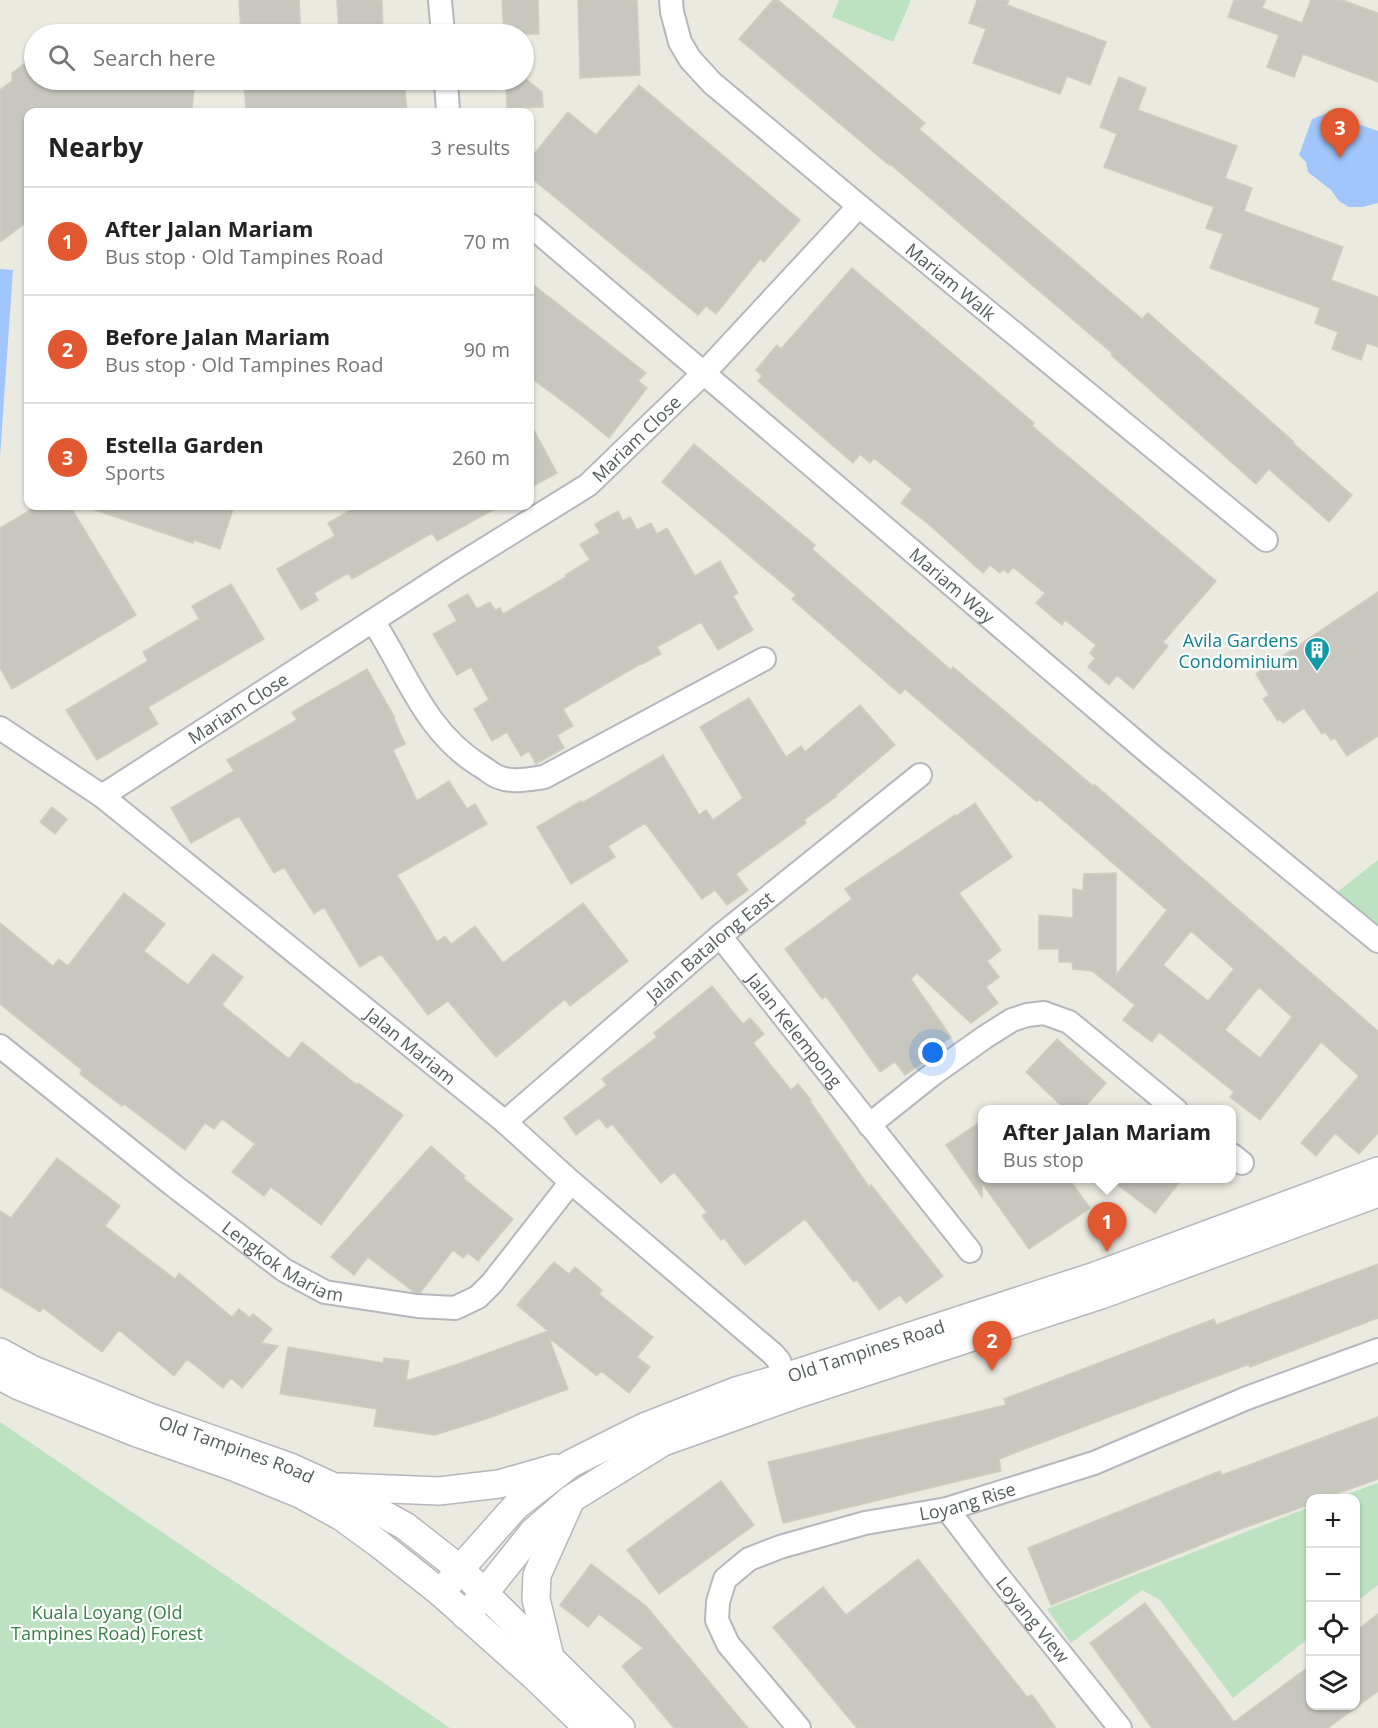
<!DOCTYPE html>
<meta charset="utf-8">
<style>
body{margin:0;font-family:"Open Sans",sans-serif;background:#f2f2f2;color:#222}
.controls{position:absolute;right:18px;bottom:18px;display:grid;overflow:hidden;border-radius:12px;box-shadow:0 2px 4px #0004}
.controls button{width:54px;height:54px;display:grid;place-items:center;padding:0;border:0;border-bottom:2px solid #e0e0e0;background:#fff;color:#222;font:30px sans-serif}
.you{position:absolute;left:933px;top:1053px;width:21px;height:21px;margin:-15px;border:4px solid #fff;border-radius:50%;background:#1a73e8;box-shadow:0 0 0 9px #1a73e833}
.badge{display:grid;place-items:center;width:39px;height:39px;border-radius:50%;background:#e15730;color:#fff;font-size:20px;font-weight:700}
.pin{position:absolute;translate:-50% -50px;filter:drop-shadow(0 2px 3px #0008)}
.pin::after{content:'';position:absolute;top:32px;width:21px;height:18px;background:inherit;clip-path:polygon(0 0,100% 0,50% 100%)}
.popup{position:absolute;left:978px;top:1105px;width:258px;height:78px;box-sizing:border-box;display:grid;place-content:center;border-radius:12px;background:#fff;filter:drop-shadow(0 2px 4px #0005);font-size:20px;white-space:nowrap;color:#767676}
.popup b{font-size:22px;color:#222}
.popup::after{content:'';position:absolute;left:50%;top:100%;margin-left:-12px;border:12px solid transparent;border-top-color:#fff}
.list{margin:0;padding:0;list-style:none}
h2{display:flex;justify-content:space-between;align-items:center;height:78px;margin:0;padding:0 24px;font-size:26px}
h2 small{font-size:20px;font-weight:400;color:#767676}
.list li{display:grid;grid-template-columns:39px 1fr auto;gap:18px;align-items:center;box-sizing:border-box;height:108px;padding:0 24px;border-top:2px solid #e0e0e0}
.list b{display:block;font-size:22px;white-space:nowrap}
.list p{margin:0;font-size:20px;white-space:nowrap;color:#767676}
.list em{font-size:20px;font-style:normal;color:#767676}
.icon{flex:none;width:33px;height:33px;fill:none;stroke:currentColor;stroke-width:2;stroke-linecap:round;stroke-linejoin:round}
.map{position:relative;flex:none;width:1378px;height:1728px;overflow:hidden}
.search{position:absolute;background:#fff;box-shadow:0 2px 4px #0004;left:24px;top:24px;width:510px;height:66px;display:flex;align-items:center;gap:15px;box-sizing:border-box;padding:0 21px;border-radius:33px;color:#767676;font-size:22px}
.panel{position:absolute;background:#fff;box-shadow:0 2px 4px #0004;left:24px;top:108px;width:510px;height:402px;border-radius:12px}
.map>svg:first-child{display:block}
.green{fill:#bce2c2}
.water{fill:#a0c6fb}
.building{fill:#c8c7bf;stroke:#cfcdbe;stroke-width:1.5;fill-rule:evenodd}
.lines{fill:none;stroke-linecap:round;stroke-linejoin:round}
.minor-casing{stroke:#b6b7bc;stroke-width:26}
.tertiary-casing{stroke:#b6b7bc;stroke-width:30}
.minor{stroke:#fff;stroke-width:22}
.tertiary{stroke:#fff;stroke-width:27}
.labels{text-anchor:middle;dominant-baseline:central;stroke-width:4.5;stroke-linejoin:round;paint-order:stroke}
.street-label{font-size:18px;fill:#595b60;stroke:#fff}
.culture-label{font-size:18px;fill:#0d838f;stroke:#fff;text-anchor:end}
.park-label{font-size:18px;fill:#378145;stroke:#fff}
</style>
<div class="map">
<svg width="1378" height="1728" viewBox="0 0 1378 1728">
<rect width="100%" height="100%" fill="#ebeae0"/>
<path class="green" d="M839 0H911L893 42 832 17Z
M1378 860V934L1332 896Z
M0 1422 450 1728H0Z
M1378 1483V1585L1356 1602V1498H1336Z
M1310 1507V1637L1233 1698 1160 1600 1142 1590 1071 1643 1047 1609Z"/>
<path class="water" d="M1328 113 1378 131V203L1363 207H1349L1339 201 1331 190 1308 172 1306 162 1299 155 1312 119Z
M0 269 13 270 0 456Z"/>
<path class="building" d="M239 0H299L301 34H241Z
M337 0H382L383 34H339Z
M502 0H538L539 34H504Z
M578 0H637L640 75 580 78Z
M773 0H778L925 123 919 129 1142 319 1148 313 1275 425 1294 442 1293 443 1352 495 1329 522 1269 469 1256 484 1111 355 1112 353 890 164 889 165 739 39Z
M977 0H1009L1007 5 1106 42 1090 85 1067 76 1060 94 973 63 986 29 969 23Z
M1234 0H1266L1262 8 1302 23 1311 0H1342L1378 13V82L1303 54 1294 77 1267 67 1279 35 1228 17Z
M34 56V80H195L192 109 180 108V112L153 110 149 112H28V221L0 242V90L12 81V73Z
M1119 77 1146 88 1138 110 1237 146 1225 178 1252 188 1244 211 1343 247 1331 280 1378 297V347L1367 343 1361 360 1332 349 1338 332 1315 323 1320 308 1210 268 1223 234 1206 228 1214 207 1104 167 1117 134 1100 127Z
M244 80H404L407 112H246Z
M506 80H527L542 92 543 107 507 108Z
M639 85 800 220 764 262 760 259 716 314 706 306 698 315 530 177V159L568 112 596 135Z
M852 268 1034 423 1032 426 1216 581 1163 642 1168 646 1133 689 1117 675 1109 685 1088 667 1095 658 1090 653 1096 645 1065 620 1062 625 1036 603 1045 593 1013 567 1008 573 1003 569 1000 573 990 565 983 573 926 522 901 503 912 489 874 458 870 463 860 454 853 463 758 381 762 376 756 370 777 345 781 349Z
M530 282 646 373 638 381 647 388 609 438 577 412 530 377Z
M530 423 557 473 530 488Z
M694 444 815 545 812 549 951 670 953 667 1093 786 1095 785 1378 1031V1133L1359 1154 1335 1133 1316 1156 1301 1143 1359 1076 1321 1042 1260 1120 1230 1097 1234 1092 1159 1032 1152 1042 1123 1020 1135 1005 1092 971 1073 969 1072 962H1059V949H1039V915L1073 918V889L1083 891 1084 874 1116 873V975L1167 910 1039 799 1037 802 905 689 900 694 792 599 796 595 662 482ZM1191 931 1234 969 1208 1001 1163 965ZM1259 987 1292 1017 1260 1058 1225 1030Z
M37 506H70L136 615 12 689 0 668V528Z
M95 506H234L220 549 194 540 193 543 95 510Z
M358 506H500L437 541 432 533 352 579 348 573 314 593 318 600 301 610 277 569 335 536 328 523Z
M618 511 623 521 630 517 637 530 651 523 657 534 667 528 695 576 720 561 738 593 733 596 753 630 718 650 701 622 657 647 661 654 642 664V663L563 709 573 726 557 735 564 748 536 764 529 751 521 756 507 732 492 741 474 709 489 700 471 667 457 675 433 634 457 621 448 605 468 594 477 609 490 602 495 610 500 608 503 614 566 577 565 575 590 560 580 544 600 533 595 524Z
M231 584 264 639 148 707 158 724 97 760 66 710 148 661 143 652 199 619 192 606Z
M1378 592V736L1347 756 1335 738 1331 740 1325 732 1322 734 1304 708 1283 723 1280 719 1278 721 1263 699 1269 695 1256 674Z
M367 669 395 718 394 719 405 744 393 750 417 801 449 781 467 809 475 804 487 824 397 875 437 942 445 936 451 944 475 926 503 963 583 903 628 961 570 1006 565 999 496 1057 448 1001 428 1015 381 954 360 967 324 907 314 914 284 867 274 873 239 816 191 843 171 808 234 771 227 760 297 720 292 712Z
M749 698 786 757 801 746 805 752 860 705 895 745 836 795 837 796 804 820 806 823 736 874 748 890 727 905 715 890 702 899 645 823 608 846 615 857 571 884 537 827 581 801 582 803 663 755 699 815 706 810 713 820 743 798 700 727Z
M975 803 1012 857 959 893 1001 950 987 961 999 977 986 987 998 1003 971 1023 917 973 911 979 951 1037 940 1045 943 1049 905 1075 895 1062 880 1072 826 996 822 999 785 949 852 899 845 889 955 815 956 816Z
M52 807 67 819 55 834 40 822Z
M124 893 165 924 144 951 188 985 213 954 243 977 222 1005 289 1059 302 1042 357 1085 358 1083 403 1115 321 1225 271 1187 264 1196 232 1172 255 1144 222 1119 214 1129 205 1123 185 1150 124 1104 122 1106 80 1074 82 1070 0 1004V923L53 966 59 959 68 966Z
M712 986 743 1024 750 1018 764 1034 753 1043 791 1090 798 1084 811 1100 810 1101 869 1187 871 1185 943 1276 906 1303 900 1295 879 1310 857 1280 854 1282 805 1219 745 1265 724 1238 721 1240 702 1216 707 1212 674 1172 661 1183 612 1124 607 1128 599 1118 576 1135 564 1118 607 1085 602 1079 657 1037 654 1033Z
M1057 1039 1106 1083 1082 1110H1066L1026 1072Z
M982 1121V1179H1069L1090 1208 1029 1249 982 1183V1197L946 1145Z
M431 1146 465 1176 463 1178 513 1219 478 1261 468 1253 463 1258 453 1250 420 1293 414 1292 368 1257 354 1275 331 1257Z
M57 1158 120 1206 105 1226 175 1279 179 1273 232 1317 239 1309 250 1318 253 1314 272 1329 261 1343 278 1346 242 1388 231 1378 223 1388 187 1359 174 1376 119 1330 102 1352 43 1308 40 1312 0 1287V1211L11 1218Z
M1110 1179H1182L1155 1213Z
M554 1262 569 1274 575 1267 602 1290 599 1294 653 1337 637 1357 650 1367 629 1393 601 1371 597 1376 549 1338 568 1389 486 1419 435 1435 374 1426 377 1409 280 1394 288 1347 383 1363 384 1358 409 1361 406 1381 458 1364 548 1331 517 1305Z
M1378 1264V1318L1250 1367 1249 1364 999 1459 1001 1471 783 1523 768 1462 1006 1405 1004 1399 1214 1319 1216 1325Z
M1378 1417V1479L1325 1498H1311V1504L1235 1531 1051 1605 1028 1548 1220 1471 1222 1475Z
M721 1481 754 1525 659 1594 627 1550Z
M918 1559 1027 1697 1032 1695 1056 1728H857L773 1627 823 1587 846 1615Z
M591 1564 646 1606 748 1728H674L622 1666 643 1648 599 1614 588 1627 560 1605Z
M1145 1603 1234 1722 1311 1665V1706H1356V1631L1378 1614V1691L1328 1728H1152L1090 1643Z"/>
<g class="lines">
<defs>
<g id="minor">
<path d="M440 0 443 34"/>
<path id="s1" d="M671 0 672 12 680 42 690 59 712 83 859 206 1266 540"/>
<path d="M446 80 448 112"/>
<path id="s2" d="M530 225 1150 754 1378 941"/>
<path d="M373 621C407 673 424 730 479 765 485 768 491 774 498 777 513 783 529 779 544 777L764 659"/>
<path id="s3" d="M0 728 102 796 505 1122 571 1182 773 1354 779 1361 790 1392"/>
<path id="s4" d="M102 796 456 567 588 485 704 373 859 206"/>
<path id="s5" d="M720 936 970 1251"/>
<path id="s6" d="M0 1046 173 1185 284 1270 325 1292 417 1306 455 1308 478 1297 492 1283 571 1182"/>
<path id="s7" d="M505 1122 720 936 920 775"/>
<path d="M869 1125 933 1074 985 1037 1012 1020 1027 1015 1044 1013 1069 1022 1176 1110"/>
<path d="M1232 1155 1242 1163"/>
<path id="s8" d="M947 1509 995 1572 1120 1728"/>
<path id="s9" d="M799 1728 728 1644 717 1620 718 1602 725 1579 749 1559 780 1547 865 1523 947 1509 1094 1463 1247 1398 1378 1350"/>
</g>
<g id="tertiary">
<path id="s10" d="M0 1352 31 1369 149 1417 290 1467 334 1487 405 1526 460 1569 621 1728"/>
<path d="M0 1376 19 1386 137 1433 234 1467 300 1494 342 1517 379 1544 441 1593 534 1676 588 1728"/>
<path d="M341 1487 439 1491 499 1484 555 1468"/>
<path id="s11" d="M441 1593 460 1569 516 1506 570 1464 644 1427 736 1391 785 1377 1095 1276 1378 1171"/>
<path d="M466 1616 533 1532 571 1499 663 1442 792 1396 1101 1295 1378 1193"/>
<path d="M550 1657 536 1599 537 1575 568 1506"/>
</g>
</defs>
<use href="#minor" class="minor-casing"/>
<use href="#tertiary" class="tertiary-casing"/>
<use href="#minor" class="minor"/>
<use href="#tertiary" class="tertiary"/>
</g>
<defs>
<symbol id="building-pin" viewBox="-11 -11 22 30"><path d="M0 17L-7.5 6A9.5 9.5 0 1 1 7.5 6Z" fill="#0f9aa8" stroke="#fff"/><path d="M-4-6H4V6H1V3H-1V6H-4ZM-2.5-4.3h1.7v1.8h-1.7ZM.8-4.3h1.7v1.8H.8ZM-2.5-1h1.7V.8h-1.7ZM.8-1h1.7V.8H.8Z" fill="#fff"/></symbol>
</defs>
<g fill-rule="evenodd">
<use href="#building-pin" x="1302" y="635" width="30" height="40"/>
</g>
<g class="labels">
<g class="street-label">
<text stroke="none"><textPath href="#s1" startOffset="406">Mariam Walk</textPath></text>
<text stroke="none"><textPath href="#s4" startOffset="644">Mariam Close</textPath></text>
<text stroke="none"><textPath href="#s2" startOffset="555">Mariam Way</textPath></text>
<text stroke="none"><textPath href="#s4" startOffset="162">Mariam Close</textPath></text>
<text stroke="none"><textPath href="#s7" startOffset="270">Jalan Batalong East</textPath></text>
<text stroke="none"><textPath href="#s5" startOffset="120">Jalan Kelempong</textPath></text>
<text stroke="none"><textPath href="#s3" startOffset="520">Jalan Mariam</textPath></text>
<text stroke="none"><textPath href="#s6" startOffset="357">Lengkok Mariam</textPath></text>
<text stroke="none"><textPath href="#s11" startOffset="501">Old Tampines Road</textPath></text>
<text stroke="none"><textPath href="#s10" startOffset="256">Old Tampines Road</textPath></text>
<text stroke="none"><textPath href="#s9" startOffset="436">Loyang Rise</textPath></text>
<text stroke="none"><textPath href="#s8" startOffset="140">Loyang View</textPath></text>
</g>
<g class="culture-label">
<text x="1298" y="640">Avila Gardens<tspan x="1298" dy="21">Condominium</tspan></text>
</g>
<g class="park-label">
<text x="107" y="1612">Kuala Loyang (Old<tspan x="107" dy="21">Tampines Road) Forest</tspan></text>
</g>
</g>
</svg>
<div class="controls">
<button>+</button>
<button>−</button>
<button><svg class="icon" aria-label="locate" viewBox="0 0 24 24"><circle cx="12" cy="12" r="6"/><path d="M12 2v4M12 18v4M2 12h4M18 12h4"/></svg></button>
<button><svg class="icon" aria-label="layers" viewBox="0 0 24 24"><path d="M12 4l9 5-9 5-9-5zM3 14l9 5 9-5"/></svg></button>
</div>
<div class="you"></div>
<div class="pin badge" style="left:1107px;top:1252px">1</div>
<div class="popup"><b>After Jalan Mariam</b>Bus stop</div>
<div class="pin badge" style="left:992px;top:1371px">2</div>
<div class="pin badge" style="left:1340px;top:158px">3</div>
<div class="search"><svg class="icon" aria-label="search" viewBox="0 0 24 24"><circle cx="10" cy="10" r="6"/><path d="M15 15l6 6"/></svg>Search here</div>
<section class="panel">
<h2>Nearby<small>3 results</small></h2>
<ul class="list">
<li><span class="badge">1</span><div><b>After Jalan Mariam</b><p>Bus stop · Old Tampines Road</p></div><em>70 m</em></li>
<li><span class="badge">2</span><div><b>Before Jalan Mariam</b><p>Bus stop · Old Tampines Road</p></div><em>90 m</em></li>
<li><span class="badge">3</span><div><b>Estella Garden</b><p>Sports</p></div><em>260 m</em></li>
</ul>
</section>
</div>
